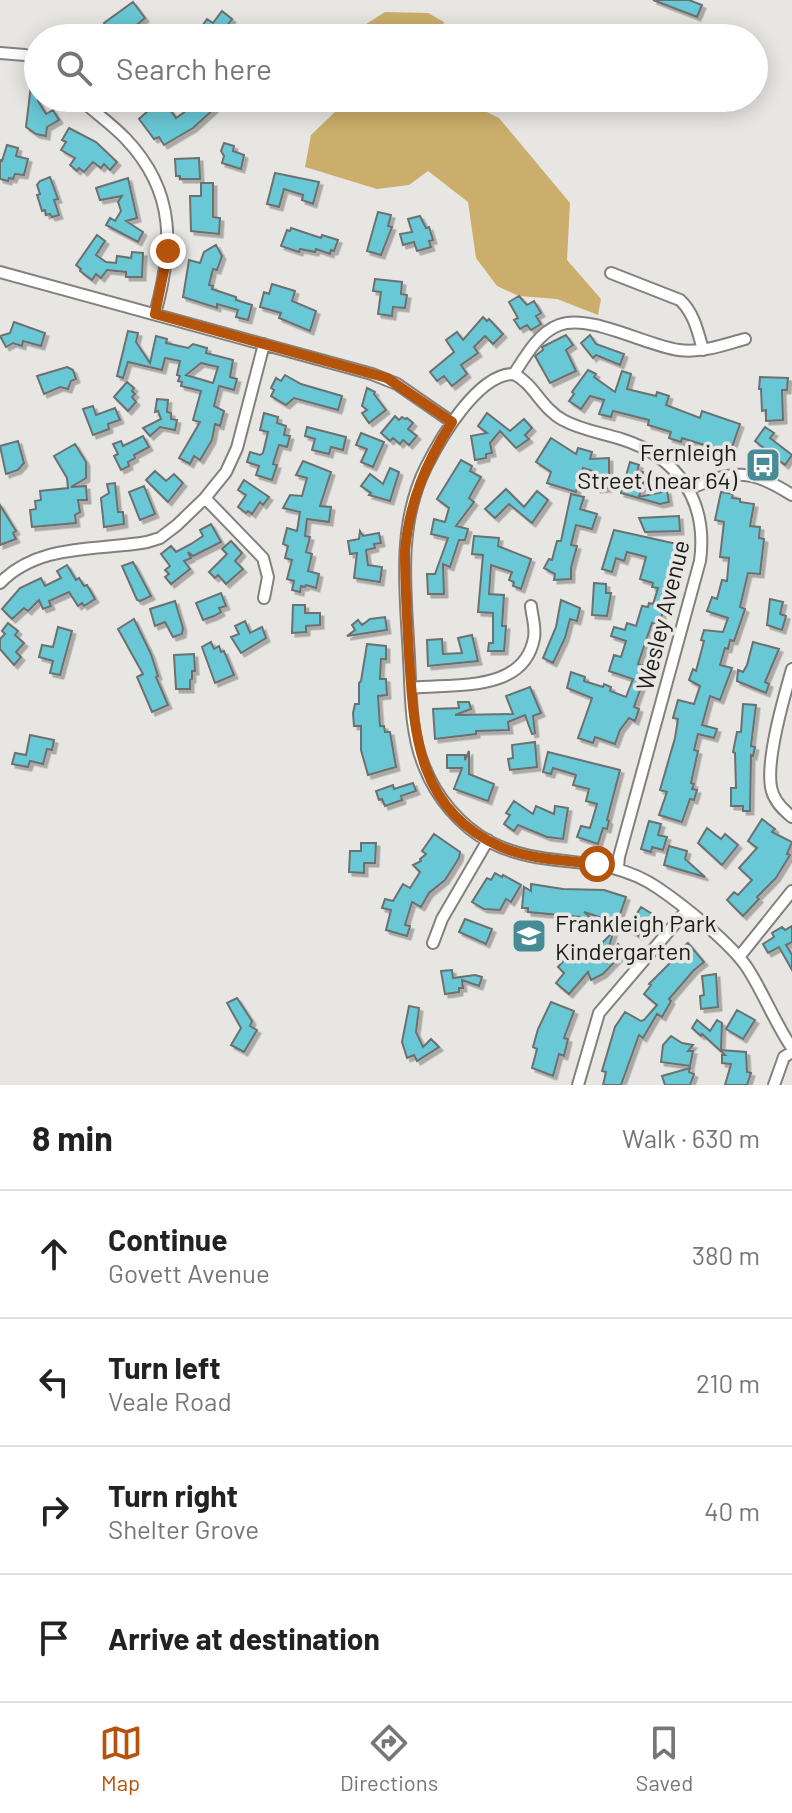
<!DOCTYPE html>
<meta charset="utf-8">
<style>
body{margin:0;font-family:Barlow,sans-serif;background:#f6f6f6;color:#222}
.stop{position:absolute;width:24px;height:24px;margin:-18px;border:6px solid #b45309;border-radius:50%;background:#fff}
.stop.end{background:#b45309;border-color:#fff;box-shadow:0 2px 8px #0008}
.list{margin:0;padding:0;list-style:none}
h2{display:flex;justify-content:space-between;align-items:center;height:104px;margin:0;padding:0 32px;font-size:34px}
h2 small{font-size:26px;font-weight:400;color:#767676}
.list li{display:grid;grid-template-columns:52px 1fr auto;gap:24px;align-items:center;box-sizing:border-box;height:128px;padding:0 32px;border-top:2px solid #e0e0e0}
.list b{display:block;font-size:30px;white-space:nowrap}
.list p{margin:0;font-size:26px;white-space:nowrap;color:#767676}
.list em{font-size:26px;font-style:normal;color:#767676}
.icon{flex:none;width:44px;height:44px;fill:none;stroke:currentColor;stroke-width:2;stroke-linecap:round;stroke-linejoin:round}
.map{position:relative;flex:none;width:792px;height:1085px;overflow:hidden}
.search{position:absolute;background:#fff;box-shadow:0 4px 20px #0003;left:24px;right:24px;top:24px;height:88px;display:flex;align-items:center;gap:20px;box-sizing:border-box;padding:0 28px;border-radius:44px;color:#767676;font-size:30px}
.sheet{height:616px;background:#fff}
nav{display:flex;justify-content:space-around;align-items:center;box-sizing:border-box;height:112px;border-top:2px solid #e0e0e0;background:#fff;font-size:22px;color:#767676}
nav a{display:grid;justify-items:center;gap:4px}
nav .on{color:#b45309}
.map>svg:first-child{display:block}
.forest{fill:#cbae6b}
.building{fill:#68c8d5;stroke:#6c7071;stroke-width:2;fill-rule:evenodd;filter:url(#shadow)}
.lines{fill:none;stroke-linecap:round;stroke-linejoin:round}
.minor-casing{stroke:#82817e;stroke-width:14}
.minor{stroke:#fff;stroke-width:10}
.route{stroke:#b45309;stroke-width:10}
.labels{text-anchor:middle;dominant-baseline:central;stroke-width:7;stroke-linejoin:round;paint-order:stroke}
.poi-label{font-size:24px;fill:#1b1b19;stroke:#e8e6e3;text-anchor:end}
.street-label{font-size:24px;fill:#1b1b19;stroke:#e8e6e3}
</style>
<div class="map">
<svg width="792" height="1085" viewBox="0 0 792 1085">
<defs>
<filter id="shadow"><feDropShadow dx="3.5" dy="3.5" stdDeviation="0" flood-color="#0004"/></filter>
</defs>
<rect width="100%" height="100%" fill="#e8e6e3"/>
<path class="forest" d="M385 12 428 13 444 22 438 38H356L363 26Z
M357 98H458L499 118 570 203 567 260 601 299 598 315 557 299 519 296 497 286 476 258 468 202 428 171 409 185 377 189 305 167 311 135 337 110Z"/>
<path class="building" d="M653 0H689L702 5 697 17Z
M133 2 145 18 128 32 125 27 121 29 120 27 111 33 104 23Z
M222 11 232 19 222 33 229 38H204L207 34 200 29 207 19 213 23Z
M31 85 38 90V101L46 114 53 110 59 120 47 127 46 136 36 134 26 127Z
M142 98H162L176 118 204 98 214 109 193 128 164 145 159 137 154 139 139 119 150 109Z
M69 128 96 142 117 162 110 170 104 164 101 168 93 162 84 172 79 168 77 171 70 165 75 158 61 150 66 142 62 140Z
M224 143 234 146 233 151 244 155 241 169 222 163 224 156 221 151Z
M7 145 18 148 16 156 28 159 24 175 15 174 13 179 9 178 8 181 0 179V160L2 161Z
M199 158 200 179H180V176H176L175 159Z
M275 173 319 182 313 204 302 200 303 195 284 189 279 207 267 204Z
M50 177 58 199 54 200 59 215 52 217 50 214 46 215 45 210 42 211 37 195 40 194 37 185 40 181Z
M128 178 137 218 126 221 143 232 138 242 106 225 110 218 115 221 121 211 118 202 122 196 100 200 96 188Z
M201 183H213V217L220 218 219 234 191 231 190 196H201Z
M378 212 391 215 388 226 392 227 381 255 367 251Z
M420 216 426 228 429 227 433 240 429 241 431 247 417 251 414 242 403 245 400 234 412 232 408 219Z
M291 228 321 238 322 235 338 240 334 251 331 250 330 254 316 249 315 252 300 249 299 252 281 246 287 230 290 231Z
M97 235 105 241 96 255 106 262 116 263 117 256 131 258 132 252 143 253 142 277H126V272L107 270 101 278 96 274 92 280 80 271 81 269 76 265Z
M216 245 222 256 217 270 213 269 209 285 213 286 212 289 236 297V300L252 305 248 320 236 317 238 310 217 304V308L183 297 189 260 200 263 204 252Z
M375 279 402 282 401 294 407 295 405 308 393 307 392 316 378 314 381 292 373 291Z
M272 284 295 291 292 301 316 311 310 331 279 318 281 313 260 307 264 292 269 294Z
M519 296 527 305 534 301 541 313 536 316 541 324 531 330 527 325 520 329 514 320 518 318 509 302Z
M483 317 487 321 489 319 503 334 493 344 485 336 474 347 478 353 461 365 467 374 452 386 444 376 437 381 430 372 454 352 446 340 457 332 463 340Z
M14 322 45 333 41 346 23 341 22 346 13 343 6 347 0 336 10 333Z
M128 331 138 333 136 342 150 363 156 336 167 339 166 343 188 348 193 344 207 348 206 353 233 360 230 377 237 379 234 390 219 386 214 406 224 411 220 426 215 424 212 440 200 460 194 456 190 464 179 458 200 422 193 420 201 391 181 386 182 382 178 381 180 376 177 375 180 361 165 358 162 370 128 362 123 378 117 376ZM201 363 218 367 213 383 186 375Z
M566 335 573 345 566 350 576 371 550 383 535 356 543 350 542 347Z
M590 335 596 344 624 354 620 365 596 355 593 358 581 343Z
M67 367 73 370 76 379 71 381 68 389 60 387 44 394 37 376Z
M588 370 596 374 594 377 615 392 622 371 631 374 627 389 656 396 657 392 669 396 666 405 700 418 702 411 740 424 730 453 682 438 681 442 669 438 671 432 648 425 649 420 613 411 611 417 599 414 604 400 590 396 581 409 569 401 574 394 572 392Z
M285 375 301 384 342 396 338 410 294 398 286 405 271 396 274 390 271 388 276 378 281 381Z
M760 377 788 378 787 390H782L783 420 766 421V410L762 411 761 389H759Z
M127 382 134 388 132 391 135 394 132 397 136 402 128 411 114 397Z
M367 388 375 392 374 394 386 410 369 423 362 413 367 410 362 406Z
M157 399 168 400 167 412 171 413V419L177 420 175 430 160 427 150 436 143 428 161 419 158 411 155 412Z
M93 406 96 415 115 408 120 420 108 424 109 429 93 435 83 409Z
M264 413 278 417 277 423 286 426 284 435 290 436 287 447 279 445 273 464 277 465 272 480 256 475 259 466 247 462 250 452 260 455 263 453 268 432 260 430Z
M487 413 510 431 524 419 532 428 525 435 529 439 516 448 500 431 490 443 492 453 486 454V458L475 460 471 436 487 433 478 426Z
M395 416 399 420 402 417 405 419 407 418 413 423 408 429 417 436 409 445 403 440 400 444 393 438 390 441 381 433Z
M307 427 346 437 343 450 331 447 329 454 312 450 315 439 305 436Z
M765 427 774 433 770 438 792 455 785 465 755 441Z
M361 433 384 442 373 467 361 462 367 449 356 445Z
M143 436 149 447 134 455 135 458 128 462 129 466 121 470 114 456 118 454 113 444 121 441 123 446Z
M551 438 576 454 578 448 592 452 590 459 609 458V488L597 489 596 472 583 468 576 492 547 483 551 472 536 462Z
M18 441 24 463 18 470 6 474 0 446Z
M75 444 86 462V478L71 487 86 486 87 500H78L80 512 75 515 76 523 32 527 30 510 36 509 35 501 41 500 40 491 68 488 67 478 54 456Z
M461 460 472 466 470 471 481 477 469 498 474 502 456 526 468 529 465 540H459L450 567 443 564 444 594H428L427 574H435L448 538 431 534 434 519 445 522 449 508 437 499Z
M303 461 331 472 320 506 331 507 329 522 307 519 305 536 310 537 306 552 312 554 308 571 319 574 316 588 306 585 305 587 301 586 300 592 292 590 294 581 287 579 292 560 285 558 288 546 283 544 287 528 297 531 300 512 283 508 290 495 302 496 307 478 296 475Z
M630 462 639 465 637 471 643 472 641 479 644 480 639 497 667 491 669 502 660 504 621 493Z
M390 468 399 472 390 501 369 495 371 493 361 486 370 474 383 484Z
M155 471 166 481 174 474 183 483 168 502 146 480Z
M244 480 269 497 263 505 260 502 252 514 248 511 246 513 238 507 246 495 238 490Z
M115 483 118 512H123L124 524 104 527 101 498 109 493 107 484Z
M144 486 155 514 140 520 129 492Z
M506 489 524 507 537 491 548 500 532 523 509 504 495 518 485 509Z
M721 492 733 494 732 498 740 499V502L754 504 750 526 760 527 759 538 764 539 760 574 748 573 740 607 745 609 734 641 730 640 728 649 725 648 720 665 732 668 720 700 710 696 702 725 717 729 714 738 698 734 694 750 698 751 691 783 694 784 692 789 697 790 694 800 690 799 682 822 659 815 667 792 660 790 675 738 678 719 673 718 678 700 694 704 700 686 689 680 693 669 696 671 704 641 701 640 704 630 723 632 728 618 707 611 712 597 717 599 722 580 727 581 729 558 720 557 724 522 715 520Z
M571 494 584 497 580 509 597 514 592 529 576 525 571 545 577 546 571 568V579L554 580 555 574 544 568 549 559 552 560 557 541H561Z
M0 505 16 531 13 533 16 539 0 545Z
M679 516 680 531 645 532 639 518Z
M211 524 221 542 193 556 188 552 191 558 184 561 190 569 171 584 165 577 169 574 165 570 170 566 161 554 171 546 176 552 191 544 203 536 200 530Z
M614 530 677 544 671 568 677 569 674 582H671L659 625 652 623 638 664 652 668 648 683 643 682 634 707 639 709 635 721 629 718 620 730 615 744 595 737 593 743 578 738 592 698 567 688 571 672 585 677 584 681 603 687 604 684 611 687 610 691 626 697 633 679 609 671 614 655 621 657 626 641 611 636 614 627 625 630 627 623 636 626 642 606 648 607 649 603 653 604 658 588 652 587 653 583 640 579 646 557 627 552 624 561 616 558 612 572 602 569Z
M360 531 363 536 379 533 381 543 374 544 375 548 366 550 368 565 382 567 380 582 354 578 357 553 350 554 348 541 359 539Z
M474 536 499 538 498 546 531 559 521 589 513 586 514 582 509 580 512 572 491 565 489 594 504 595 502 626H506L504 651H488L489 643H493V613L478 612 483 555 472 554Z
M231 541 242 553 235 561 243 569 226 584 218 575 215 578 209 572 227 554 222 549Z
M133 562 151 596 140 601 137 600 122 566Z
M67 565 76 580 79 578 84 586 87 585 95 599 84 606 82 603 78 606 69 592 49 601 51 606 43 609 39 600 28 611 24 608 12 619 2 609 20 588 41 578 45 586 61 578 57 571Z
M594 583 606 584V593H611L607 616 592 615Z
M221 593 226 606 219 608 221 612 214 616 203 620 196 603Z
M770 599 783 602 780 614 786 616 782 630 767 625Z
M561 600 580 608 577 621 570 619 565 638 553 663 543 658 556 627Z
M175 601 183 628 182 634 173 637 165 622 155 626 150 609Z
M293 605H305V613H320V625L306 626V632L292 633Z
M385 617 387 630 347 636 355 630 352 625 358 620 362 625 370 619Z
M134 619 151 654 158 676 156 677 168 705 152 712 137 677 143 674 118 629Z
M245 621 250 633 262 627 266 638 241 653 231 637 239 634 235 626Z
M8 623 18 631 15 635 24 643 16 652 21 657 14 665 0 649V639L5 634 2 631Z
M58 627 72 631 60 675 50 673 53 661 39 657 42 645 53 647Z
M472 635 478 661 428 666 427 640 442 639 443 654 462 653 458 638Z
M211 642 214 649 219 646 221 652 224 651 234 675 215 683 202 647Z
M753 642 779 649 765 682 769 684 766 693 737 681 738 670 743 672 747 665Z
M367 644 386 646V659H381L380 679H386L387 695 378 696 380 726H384L385 732H390L396 767 368 775 361 750V726H354L353 713 355 704H359V683L361 681Z
M194 654 195 671H192V679L190 680V689H176L174 655Z
M530 687 541 713 533 716 535 733 532 734 525 715 508 722 509 730 476 731V734L435 739 433 709 459 708 458 702H469L471 709 455 715 513 714 506 696Z
M743 704 756 705 751 746 755 747 753 756 751 755 750 811H743V806H731V788H736L735 753 733 752 737 732H741Z
M30 735 54 740 52 750 47 749 43 764 30 761 28 767 12 764 15 753 26 755Z
M535 742 537 767 510 770 508 759 513 758 512 745Z
M469 751V774L494 784 488 801 454 789 462 768H447V755H465V760Z
M548 752 620 770 607 820 609 821 607 829 603 828 598 844 577 837 581 826 590 828 597 804 586 801 589 789 573 785 576 775 553 768 551 774 543 772Z
M413 783 416 791 401 796 402 800 385 806 382 799 379 800 376 791 393 785 394 789Z
M514 801 533 814 536 806 554 814 555 806 568 808 563 839 547 837 518 825 514 831 504 824 510 815 506 813Z
M762 819 775 829 772 832 792 842 787 854 790 855 776 878 757 897 759 899 743 916 727 900 734 892 738 895 752 880 739 868 757 848 748 841Z
M649 821 661 824 658 835 667 837 663 850 652 847 651 852 641 849Z
M707 828 721 839 725 834 738 845 722 865 698 843Z
M434 834 460 852 459 858 445 880 429 893 421 907 412 902 405 925 410 926 407 936 386 930 391 910 382 908 385 899 393 901 403 884 410 888 420 872 413 865 421 861 420 859 426 854 422 851Z
M361 843H376L375 863H364V873L349 872 350 851H361Z
M669 846 687 851 685 859 705 877 664 865Z
M495 873 502 877 503 875 521 885 511 902 506 899 500 910 484 909 472 902 487 878 491 880Z
M531 884 563 889 604 890 626 897 617 923 584 912 591 918 589 927 580 926V917L528 912V908H522L524 887 531 891Z
M641 907 654 915 639 936 627 929Z
M465 919 492 929 486 944 459 932Z
M792 926V942L786 945 792 955V970L779 947 768 953 763 944 774 937 772 933 782 927 785 930Z
M614 931 604 961 607 963 618 944 625 951 603 974 591 980 588 972 569 994 556 983 564 973 558 967 565 959 568 962 596 949Z
M688 943 704 962 694 970 669 999 671 1001 662 1017 657 1014 643 1038 639 1035 621 1085H603L606 1072 602 1071 615 1027 625 1012 641 1021 644 1020 657 1005 644 994 651 985 649 984 673 960 670 957Z
M452 970 453 978 475 975 482 977 479 986 462 980 463 988H459V992L445 994 441 971Z
M716 974 718 1007 701 1009 700 996 704 995 702 976Z
M237 998 252 1021 250 1026 257 1030 244 1052 231 1045 241 1028 227 1003Z
M551 1002 574 1011 564 1038 568 1039 564 1056 559 1054 553 1076 532 1068 537 1049 533 1047 538 1029Z
M409 1006 419 1008 416 1032 423 1047 431 1039 439 1047 417 1061 414 1055 407 1058 402 1042Z
M737 1010 755 1020 743 1039 726 1029Z
M697 1020 710 1031 717 1020 722 1023 721 1050 746 1052 747 1072 751 1073 747 1085H725L731 1064 722 1063V1055H725L702 1034 701 1036 692 1028Z
M671 1036 682 1043 693 1045 688 1051H693L690 1066 661 1062 663 1045Z
M690 1068 689 1072 694 1074 690 1085H665L662 1076Z"/>
<g class="lines">
<defs>
<path id="minor" d="M147 38 152 35 176 32
M0 53 25 55 38 60
M79 98C94 112 112 124 126 139 177 193 173 248 155 314
M0 272 372 374 397 384 452 422
M611 273 680 300C694 313 698 332 703 350
M514 374C478 373 440 439 426 467 396 527 406 594 409 658 411 694 410 732 424 766 436 797 460 826 490 842 548 872 602 850 658 888 683 905 732 944 748 969 764 994 775 1023 792 1048
M514 374C534 384 542 409 563 420 581 430 602 433 621 439 679 457 708 502 700 561L619 857 618 867
M514 374C525 357 538 333 559 325 589 313 647 346 679 350 702 353 723 345 745 339
M689 489C734 470 749 468 792 495
M205 498 263 558 268 577 264 598
M0 583C39 543 96 551 147 542L160 538 177 525 205 498 226 472 237 448 264 344
M792 669C784 697 766 759 771 787 773 800 782 809 792 817
M411 688C452 683 524 694 534 638 536 628 532 616 531 606
M433 943 442 919 488 840
M739 957 792 891
M578 1085 599 1013 686 911
M774 1085 784 1057 792 1052"/>
</defs>
<use href="#minor" class="minor-casing"/>
<use href="#minor" class="minor"/>
</g>
<g class="lines">
<path class="route" d="M168 251 155 314 387 378 452 422C426 463 409 502 405 551 405 586 407 620 409 655 414 734 417 810 501 847 532 860 564 860 597 864"/>
</g>
<defs>
<symbol id="bus-square" viewBox="-11 -11 22 22"><rect x="-9" y="-9" width="18" height="18" rx="4" fill="#468c96" stroke="#e8e6e3"/><path d="M-5-6H5V4H4V6H2V4H-2V6H-4V4H-5ZM-3.5-4V0h7V-4ZM-3.5 1.2v1.5H-2V1.2ZM2 1.2v1.5H3.5V1.2Z" fill="#fff"/></symbol>
<symbol id="school-square" viewBox="-11 -11 22 22"><rect x="-9" y="-9" width="18" height="18" rx="4" fill="#468c96" stroke="#e8e6e3"/><path d="M0-5L7-2L0 1L-7-2ZM-4 1L0 2.5L4 1V4Q0 6-4 4Z" fill="#fff"/></symbol>
</defs>
<g fill-rule="evenodd">
<use href="#bus-square" x="743" y="445" width="40" height="40"/>
<use href="#school-square" x="509" y="916" width="40" height="40"/>
</g>
<g class="labels">
<g class="poi-label">
<text x="737" y="451">Fernleigh<tspan x="737" dy="28">Street (near 64)</tspan></text>
<text x="555" y="922" text-anchor="start">Frankleigh Park<tspan x="555" dy="28">Kindergarten</tspan></text>
</g>
<g class="street-label">
<text transform="translate(662 615) rotate(-76)">Wesley Avenue</text>
</g>
</g>
</svg>
<div class="stop" style="left:597px;top:864px"></div>
<div class="stop end" style="left:168px;top:251px"></div>
<div class="search"><svg class="icon" aria-label="search" viewBox="0 0 24 24"><circle cx="10" cy="10" r="6"/><path d="M15 15l6 6"/></svg>Search here</div>
</div>
<section class="sheet">
<h2>8 min<small>Walk · 630 m</small></h2>
<ul class="list">
<li><svg class="icon" aria-label="ahead" viewBox="0 0 24 24"><path d="M12 20V5M6 11l6-6 6 6"/></svg><div><b>Continue</b><p>Govett Avenue</p></div><em>380 m</em></li>
<li><svg class="icon" aria-label="left" viewBox="0 0 24 24"><path d="M17 20v-9H6M10 6l-5 5 5 5"/></svg><div><b>Turn left</b><p>Veale Road</p></div><em>210 m</em></li>
<li><svg class="icon" aria-label="right" viewBox="0 0 24 24"><path d="M7 20v-9h11M14 6l5 5-5 5"/></svg><div><b>Turn right</b><p>Shelter Grove</p></div><em>40 m</em></li>
<li><svg class="icon" aria-label="arrive" viewBox="0 0 24 24"><path d="M6 21V4h12l-3 4 3 4H6"/></svg><div><b>Arrive at destination</b></div></li>
</ul>
</section>
<nav>
<a class="on"><svg class="icon" aria-label="map" viewBox="0 0 24 24"><path d="M3 6l6-2 6 2 6-2v14l-6 2-6-2-6 2zM9 4v14M15 6v14"/></svg>Map</a>
<a><svg class="icon" aria-label="directions" viewBox="0 0 24 24"><path d="M12 3l9 9-9 9-9-9zM9 14v-3h6M13 9l2 2-2 2"/></svg>Directions</a>
<a><svg class="icon" aria-label="saved" viewBox="0 0 24 24"><path d="M7 4h10v16l-5-4-5 4z"/></svg>Saved</a>
</nav>
